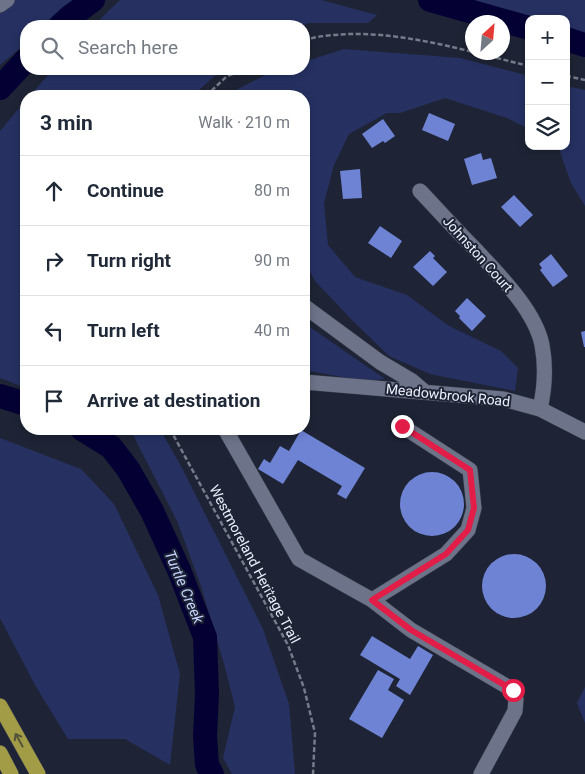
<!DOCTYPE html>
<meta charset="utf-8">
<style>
body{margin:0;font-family:Roboto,sans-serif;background:#f6f6f7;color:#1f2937}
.controls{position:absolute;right:15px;top:15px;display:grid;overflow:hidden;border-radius:10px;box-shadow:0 2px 8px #0003}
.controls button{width:45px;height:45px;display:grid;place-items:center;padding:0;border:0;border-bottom:1px solid #e0e1e3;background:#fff;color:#1f2937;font:25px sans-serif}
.compass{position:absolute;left:465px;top:15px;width:45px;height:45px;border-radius:50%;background:#fff;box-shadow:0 2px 8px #0003;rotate:26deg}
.stop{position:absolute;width:15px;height:15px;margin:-11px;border:4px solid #e11d48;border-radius:50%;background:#fff}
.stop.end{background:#e11d48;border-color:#fff;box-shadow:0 1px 5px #0008}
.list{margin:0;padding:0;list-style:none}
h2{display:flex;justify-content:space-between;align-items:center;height:65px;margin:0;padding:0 20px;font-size:21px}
h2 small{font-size:16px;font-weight:400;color:#747a83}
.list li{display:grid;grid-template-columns:32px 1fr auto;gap:15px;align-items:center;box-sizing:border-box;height:70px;padding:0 20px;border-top:1px solid #e0e1e3}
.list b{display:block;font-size:19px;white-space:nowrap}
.list em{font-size:16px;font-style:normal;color:#747a83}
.icon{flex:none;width:28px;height:28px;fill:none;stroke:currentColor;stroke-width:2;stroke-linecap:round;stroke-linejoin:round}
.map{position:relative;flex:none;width:585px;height:774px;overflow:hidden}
.search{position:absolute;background:#fff;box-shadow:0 2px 8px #0003;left:20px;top:20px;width:290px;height:55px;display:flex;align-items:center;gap:12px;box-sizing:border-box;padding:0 18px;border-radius:20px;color:#747a83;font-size:19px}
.panel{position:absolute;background:#fff;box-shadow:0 2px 8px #0003;left:20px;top:90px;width:290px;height:345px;border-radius:20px}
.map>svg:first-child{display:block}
.green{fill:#263162}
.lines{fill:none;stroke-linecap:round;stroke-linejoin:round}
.river{stroke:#040034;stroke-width:24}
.building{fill:#6e83d4}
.minor-casing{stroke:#3a3e4d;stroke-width:16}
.highway-casing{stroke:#3a3e4d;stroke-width:16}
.path{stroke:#767b8a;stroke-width:2.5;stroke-dasharray:5 2.5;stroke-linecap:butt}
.minor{stroke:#6d7489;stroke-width:15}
.highway{stroke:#a29c46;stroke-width:15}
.oneway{stroke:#53543c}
.route{stroke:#e11d48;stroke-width:6}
.labels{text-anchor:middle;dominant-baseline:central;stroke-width:4;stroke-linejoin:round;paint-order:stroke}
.street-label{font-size:14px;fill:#ebeffb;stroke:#1e2435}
.water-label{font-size:15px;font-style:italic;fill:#c2d0fb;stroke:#1e2435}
</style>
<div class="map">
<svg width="585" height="774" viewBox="0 0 585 774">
<rect width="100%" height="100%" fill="#1e2435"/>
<path class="green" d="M0 0H81L48 26H26V43L0 65Z
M120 0H321L377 15 368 23H308L302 26H93Z
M455 0H585V38L566 33V19H529V22Z
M344 49 460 58 529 76V129L507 118 445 98 400 113H387L349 134 334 165 324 203 328 245 355 277 407 295 449 326 501 351 518 368 515 391 430 374 389 356 352 320 315 281 304 260V96H224L271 72 283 69H304V62Z
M53 69H223L192 96H30Z
M566 86 585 90V206L571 183 558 146H566Z
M26 100V388L0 378V131Z
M304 323 385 379 364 381 304 370Z
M130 429H160L182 468 263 629 289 704 295 774H232L223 758 235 707 224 664 201 586 177 521Z
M0 438 81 469 114 504 158 595 180 674 170 765 125 739H68L35 685 0 618Z
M585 687V723L577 703Z"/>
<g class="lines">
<path class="river" d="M430 0 529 28
M60 26 71 16 93 0
M566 39 585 45
M0 88 26 60
M0 396 26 404
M82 429 111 447 128 469 152 511 179 570 205 637 207 694 205 736 207 765 212 774"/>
</g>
<path class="building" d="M429 113 455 124 448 141 422 130Z
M383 119 395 136 385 143 383 141 372 148 362 134Z
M481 153 483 160 491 158 497 178 472 185 464 159Z
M360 169 362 198 343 199 340 171Z
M514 195 533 215 520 227 501 207Z
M380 226 402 241 391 258 368 243Z
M430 251 435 256 433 258 447 272 433 286 413 267Z
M551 254 568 276 553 287 540 270 542 268 539 264Z
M467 298 486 316 472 331 459 318 460 316 455 311Z
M585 331V347H584L581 332Z
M301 430 365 468 346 499 337 494 342 486 298 460 283 484 258 469 264 459 270 463 280 446 289 451Z
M400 504a32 32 0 1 1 64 0a32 32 0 1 1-64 0Z
M482 586a32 32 0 1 1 64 0a32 32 0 1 1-64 0Z
M372 636 410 659 418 646 433 655 410 695 396 686 400 679 360 655Z
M378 670 394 679 388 690 404 700 382 738 349 719Z"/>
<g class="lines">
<defs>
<path id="minor" d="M0 5 7 0
M420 191C438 210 456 230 475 249 498 274 535 310 542 345 546 366 545 387 540 409
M304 306 380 362 412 381 425 392
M304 382 503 399 540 409 585 432
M225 429 299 559 372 600 446 554 468 530 474 508 470 470 402 426
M372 600 411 630 513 690 516 699 515 711 481 774"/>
<path id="highway" d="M0 706 38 774
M0 753 11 774"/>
</defs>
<use href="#minor" class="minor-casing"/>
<use href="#highway" class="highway-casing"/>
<path class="path" d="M304 41C313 37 323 36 334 35 397 29 467 51 529 66
M566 76 585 80
M206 96 226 77 243 69
M170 429 288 645 304 688 315 733 313 774"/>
<use href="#minor" class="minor"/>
<use href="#highway" class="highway"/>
</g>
<defs><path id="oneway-shaft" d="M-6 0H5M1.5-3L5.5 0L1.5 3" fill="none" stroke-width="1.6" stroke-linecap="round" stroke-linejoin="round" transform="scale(1.25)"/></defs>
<use class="oneway" href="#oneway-shaft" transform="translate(19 740) rotate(-119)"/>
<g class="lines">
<path class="route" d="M402 426 470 470 474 508 468 530 446 554 372 600 411 630 513 690"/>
</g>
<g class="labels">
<g class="street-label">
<text transform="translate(478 254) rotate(48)">Johnston Court</text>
<text transform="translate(448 395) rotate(6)">Meadowbrook Road</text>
<text transform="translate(255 564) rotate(62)">Westmoreland Heritage Trail</text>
</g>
<g class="water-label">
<text transform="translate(184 587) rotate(67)">Turtle Creek</text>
</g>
</g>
</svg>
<div class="controls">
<button>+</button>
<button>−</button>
<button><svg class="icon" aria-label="layers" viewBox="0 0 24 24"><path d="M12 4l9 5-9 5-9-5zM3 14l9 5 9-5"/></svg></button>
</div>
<svg class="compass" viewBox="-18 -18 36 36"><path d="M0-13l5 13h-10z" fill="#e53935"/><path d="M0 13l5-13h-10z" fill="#747a83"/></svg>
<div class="stop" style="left:513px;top:690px"></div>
<div class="stop end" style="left:402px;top:426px"></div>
<div class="search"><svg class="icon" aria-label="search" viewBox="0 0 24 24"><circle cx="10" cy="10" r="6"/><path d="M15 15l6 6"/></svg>Search here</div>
<section class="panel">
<h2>3 min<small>Walk · 210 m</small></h2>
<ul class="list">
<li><svg class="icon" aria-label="ahead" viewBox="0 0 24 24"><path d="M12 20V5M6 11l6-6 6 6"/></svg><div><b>Continue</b></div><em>80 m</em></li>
<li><svg class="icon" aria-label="right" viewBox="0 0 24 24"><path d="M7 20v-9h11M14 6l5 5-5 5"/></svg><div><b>Turn right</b></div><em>90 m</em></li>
<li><svg class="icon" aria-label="left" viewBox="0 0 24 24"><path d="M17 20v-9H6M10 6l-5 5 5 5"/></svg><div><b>Turn left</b></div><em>40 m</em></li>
<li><svg class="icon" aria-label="arrive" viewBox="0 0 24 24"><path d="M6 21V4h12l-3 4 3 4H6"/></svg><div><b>Arrive at destination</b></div></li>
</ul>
</section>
</div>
